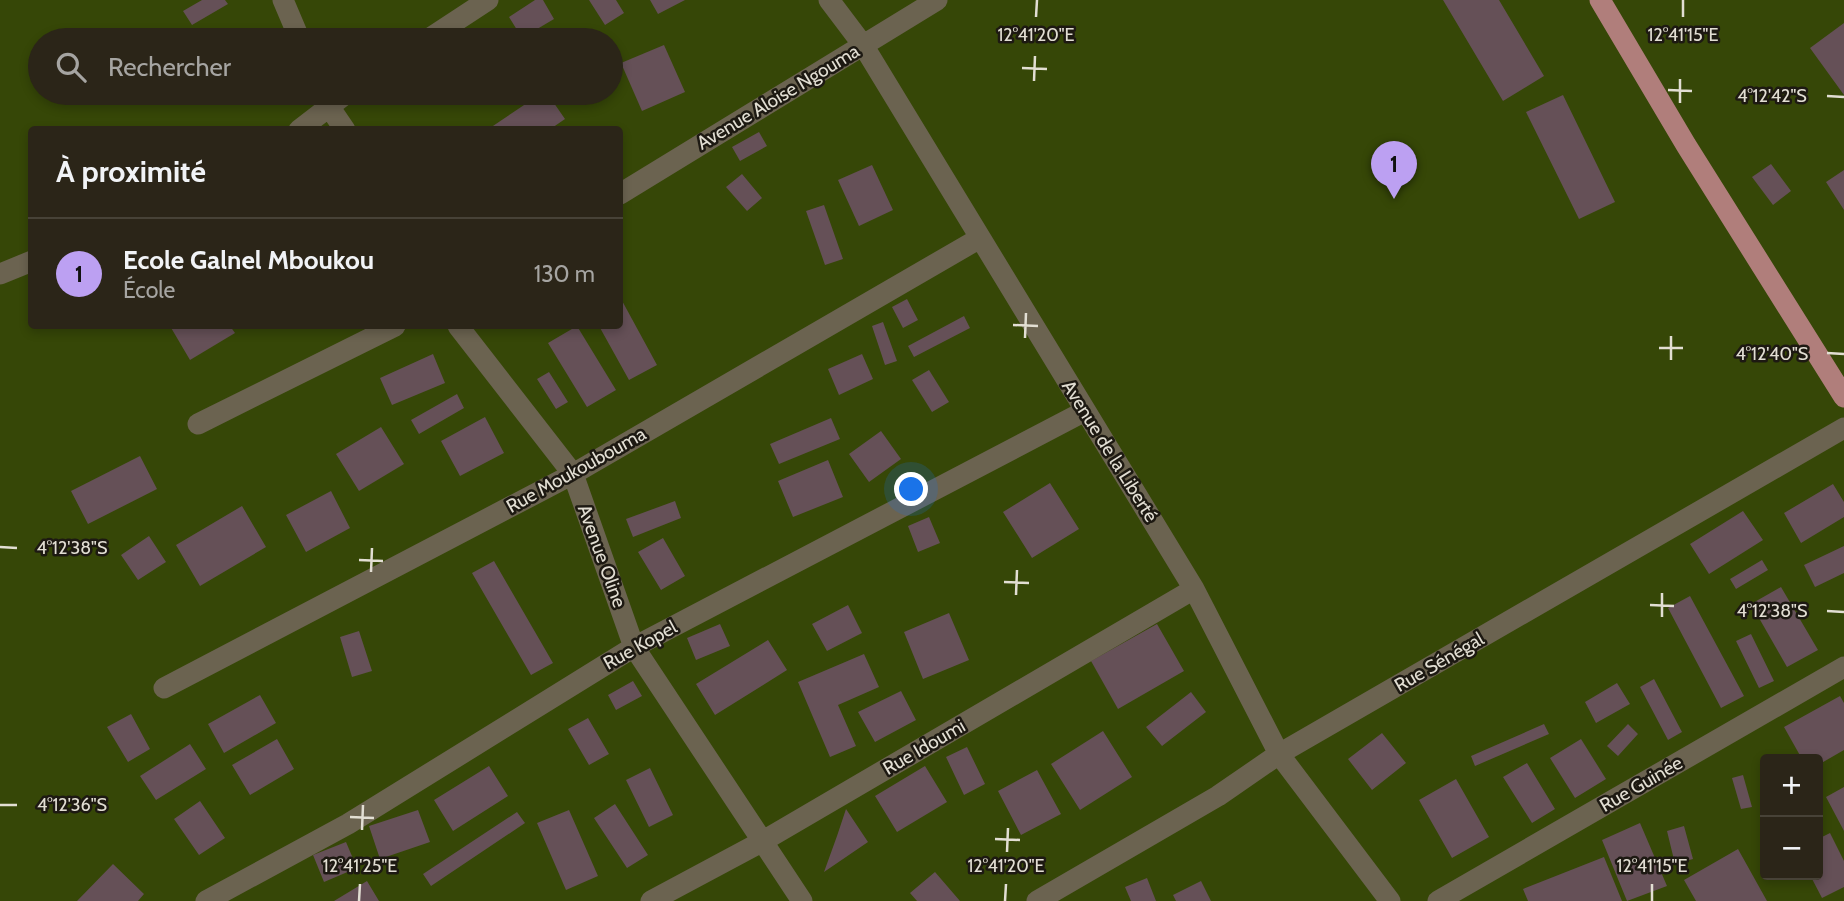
<!DOCTYPE html>
<html lang="fr">
<meta charset="utf-8">
<style>
body{margin:0;font-family:Cabin,sans-serif;background:#373125;color:#f1f3f6}
.controls{position:absolute;right:21px;bottom:21px;display:grid;overflow:hidden;border-radius:7px;box-shadow:0 4px 10px #0003}
.controls button{width:63px;height:63px;display:grid;place-items:center;padding:0;border:0;border-bottom:2px solid #474237;background:#2b2518;color:#f1f3f6;font:35px sans-serif}
.you{position:absolute;left:912px;top:490px;width:24px;height:24px;margin:-18px;border:5px solid #fff;border-radius:50%;background:#1a73e8;box-shadow:0 0 0 10px #1a73e833}
.badge{display:grid;place-items:center;width:46px;height:46px;border-radius:50%;background:#bca0f2;color:#111;font-size:23px;font-weight:700}
.pin{position:absolute;translate:-50% -58px;filter:drop-shadow(0 2px 4px #0008)}
.pin::after{content:'';position:absolute;top:37px;width:24px;height:21px;background:inherit;clip-path:polygon(0 0,100% 0,50% 100%)}
.list{margin:0;padding:0;list-style:none}
h2{display:flex;justify-content:space-between;align-items:center;height:91px;margin:0;padding:0 28px;font-size:30px}
h2 small{font-size:23px;font-weight:400;color:#a6a5a2}
.list li{display:grid;grid-template-columns:46px 1fr auto;gap:21px;align-items:center;box-sizing:border-box;height:112px;padding:0 28px;border-top:2px solid #474237}
.list b{display:block;font-size:26px;white-space:nowrap}
.list p{margin:0;font-size:23px;white-space:nowrap;color:#a6a5a2}
.list em{font-size:23px;font-style:normal;color:#a6a5a2}
.icon{flex:none;width:38px;height:38px;fill:none;stroke:currentColor;stroke-width:2;stroke-linecap:round;stroke-linejoin:round}
.map{position:relative;flex:none;width:1844px;height:901px;overflow:hidden}
.search{position:absolute;background:#2b2518;box-shadow:0 4px 10px #0003;left:28px;top:28px;width:595px;height:77px;display:flex;align-items:center;gap:18px;box-sizing:border-box;padding:0 24px;border-radius:38px;color:#a6a5a2;font-size:26px}
.panel{position:absolute;background:#2b2518;box-shadow:0 4px 10px #0003;left:28px;top:126px;width:595px;height:203px;border-radius:7px}
.map>svg:first-child{display:block}
.green{fill:#364707;fill-rule:evenodd}
.building{fill:#655057}
.lines{fill:none;stroke-linecap:round;stroke-linejoin:round}
.minor{stroke:#6b6350;stroke-width:21}
.major{stroke:#b07e7b;stroke-width:21}
.ticks{fill:none;stroke:#e2ded3;stroke-width:2.5}
.labels{text-anchor:middle;dominant-baseline:central;stroke-width:5;stroke-linejoin:round;paint-order:stroke}
.street-label{font-size:19px;fill:#e2ded3;stroke:#1d1912}
.ticks-label{font-size:18px;text-anchor:middle;fill:#e2ded3;stroke:#1d1912;stroke-width:5;stroke-linejoin:round;paint-order:stroke}
</style>
<div class="map">
<svg width="1844" height="901" viewBox="0 0 1844 901">
<rect width="100%" height="100%" fill="#393120"/>
<path class="green" d="M0 0H1844V901H0ZM40 40H611V93H40ZM32 130H620V326H32ZM1765 759H1818V875H1765Z"/>
<path class="building" d="M202 0H225L228 4 192 25 183 11Z
M535 0H543L554 19 522 38 509 17Z
M589 0H616L624 13 605 25Z
M650 0H685L658 14Z
M1443 0H1499L1544 76 1503 101Z
M1844 23V95L1810 48Z
M664 45 685 92 642 111 621 63Z
M542 93H547L565 119 549 130H487Z
M1563 95 1615 202 1579 219 1526 112Z
M759 132 767 146 740 161 732 147Z
M1771 164 1791 191 1773 205 1752 177Z
M872 165 893 210 859 226 838 180Z
M1844 170V210L1826 182Z
M742 174 762 198 747 211 726 187Z
M824 205 843 259 825 265 806 211Z
M620 297 657 365 629 380 599 326H620Z
M907 299 918 320 903 328 892 307Z
M964 316 970 328 914 357 908 346Z
M883 322 897 361 885 365 872 326Z
M170 326H230L235 333 190 360Z
M577 326 616 390 587 407 548 343Z
M433 354 445 383 392 405 380 378Z
M862 354 873 379 839 395 828 369Z
M929 370 949 402 932 412 912 380Z
M549 372 568 402 556 409 537 379Z
M457 394 464 408 419 434 411 420Z
M485 417 504 453 460 476 441 441Z
M831 418 840 439 779 464 770 444Z
M381 427 404 464 359 491 336 454Z
M881 431 901 459 869 482 849 454Z
M140 456 157 489 88 524 71 491Z
M828 460 843 497 793 517 778 481Z
M1050 483 1079 529 1032 558 1003 512Z
M1833 484 1844 502V517L1801 543 1784 513Z
M331 491 350 528 306 552 286 515Z
M675 501 681 518 633 537 626 519Z
M242 506 266 547 200 586 176 545Z
M1743 511 1763 540 1709 574 1690 544Z
M929 517 940 543 918 552 908 526Z
M149 536 166 562 138 580 121 555Z
M663 538 685 576 661 590 638 552Z
M1844 546V573L1815 587 1804 565Z
M1762 560 1768 570 1736 589 1730 579Z
M494 561 553 663 531 675 472 573Z
M1781 587 1818 650 1787 667 1751 604Z
M1690 596 1744 696 1721 708 1668 608Z
M848 605 862 633 827 651 812 624Z
M949 613 969 660 923 679 904 632Z
M720 624 730 646 696 660 687 638Z
M1157 624 1184 671 1118 709 1091 661Z
M359 631 372 671 352 677 340 637Z
M1751 634 1774 681 1759 688 1736 641Z
M768 640 787 670 715 715 696 684Z
M864 654 879 687 838 705 856 746 830 757 798 682Z
M1654 679 1682 732 1668 740 1640 687Z
M633 681 642 696 616 710 608 695Z
M1617 683 1630 704 1596 723 1585 702Z
M901 691 916 720 875 742 858 712Z
M1191 692 1206 712 1162 746 1146 727Z
M260 695 276 723 224 753 208 724Z
M1840 696 1844 703V750L1818 765V759H1802L1784 727Z
M131 714 150 749 128 762 107 727Z
M588 718 609 754 589 765 568 729Z
M1544 724 1549 734 1475 766 1471 756Z
M1628 724 1638 734 1618 756 1607 746Z
M1103 731 1132 777 1080 810 1051 764Z
M1382 733 1406 763 1372 790 1348 759Z
M277 739 294 769 250 795 232 765Z
M1581 739 1606 779 1575 798 1550 758Z
M190 744 206 769 156 800 140 776Z
M967 747 985 784 964 795 946 757Z
M1527 763 1555 809 1532 823 1503 777Z
M489 766 508 796 453 831 434 800Z
M925 766 947 802 897 832 875 796Z
M650 768 673 815 649 827 626 780Z
M1037 770 1061 814 1021 835 998 791Z
M1743 775 1752 807 1741 809 1732 778Z
M1456 779 1489 837 1452 858 1419 800Z
M1844 787V831L1826 797Z
M200 801 225 838 199 855 174 819Z
M615 804 648 855 627 868 594 818Z
M846 809 868 842 824 872 837 836Z
M418 810 430 842 380 859 369 826Z
M569 810 598 876 566 890 537 823Z
M517 812 525 823 431 886 423 874Z
M1640 823 1667 886 1627 901 1602 840Z
M1684 826 1693 859 1675 864 1667 831Z
M1830 833 1844 861V887L1822 898 1810 875H1818V839Z
M346 842 357 868 324 882 313 855Z
M1738 849 1767 901H1696L1684 880Z
M1604 857 1622 901H1528L1523 889Z
M113 864 144 894 138 901H77Z
M935 872 960 901H917L910 893Z
M1147 878 1156 901H1131L1125 887Z
M367 881 379 901H334Z
M1201 881 1211 901H1176L1173 895Z"/>
<g class="lines">
<path class="minor" d="M283 0 300 40
M829 0 863 45 1194 589 1279 754 1390 901
M427 40 488 0
M323 95 328 105 345 130
M299 130 347 93
M620 194 937 0
M0 274 32 261
M458 326 573 474 634 647 802 901
M198 424 395 326
M164 688 573 474 980 238
M206 901 348 824 634 647 1085 411
M651 901 763 841 1194 589
M1037 901 1218 796 1279 754 1844 428
M1438 901 1844 667"/>
<path class="major" d="M1600 0 1686 145 1844 397"/>
</g>
<path class="ticks" d="M1036 17 1037 0M1683 17V0M1022 68 1047 69M1034 81 1035 56M1668 90 1692 91M1827 96 1844 97M1680 103V79M1013 325 1038 326M1025 338 1026 313M1659 348H1683M1827 353 1844 354M1671 360V336M0 547 17 548M359 560 383 561M371 572 372 548M1004 582 1029 583M1016 595 1017 570M1650 605 1674 606M1827 611 1844 612M1662 617V593M0 805H17M350 817 374 818M362 830 363 805M995 839 1020 840M1007 852 1008 828M359 901 360 884M1005 901 1006 884M1652 901V884"/>
<g class="labels">
<g class="street-label">
<text transform="translate(778 97) rotate(-31)">Avenue Aloise Ngouma</text>
<text transform="translate(1110 451) rotate(58)">Avenue de la Liberté</text>
<text transform="translate(576 470) rotate(-29)">Rue Moukoubouma</text>
<text transform="translate(602 556) rotate(70)">Avenue Oline</text>
<text transform="translate(640 645) rotate(-29)">Rue Kopel</text>
<text transform="translate(1439 662) rotate(-30)">Rue Sénégal</text>
<text transform="translate(924 747) rotate(-30)">Rue Idoumi</text>
<text transform="translate(1641 784) rotate(-30)">Rue Guinée</text>
</g>
</g>
<g class="ticks-label">
<text x="1036" y="41">12°41'20"E</text>
<text x="1683" y="41">12°41'15"E</text>
<text x="1772" y="102">4°12'42"S</text>
<text x="1772" y="360">4°12'40"S</text>
<text x="72" y="554">4°12'38"S</text>
<text x="1772" y="617">4°12'38"S</text>
<text x="72" y="811">4°12'36"S</text>
<text x="360" y="872">12°41'25"E</text>
<text x="1006" y="872">12°41'20"E</text>
<text x="1652" y="872">12°41'15"E</text>
</g>
</svg>
<div class="controls">
<button>+</button>
<button>−</button>
</div>
<div class="you"></div>
<div class="pin badge" style="left:1394px;top:199px">1</div>
<div class="search"><svg class="icon" aria-label="search" viewBox="0 0 24 24"><circle cx="10" cy="10" r="6"/><path d="M15 15l6 6"/></svg>Rechercher</div>
<section class="panel">
<h2>À proximité<small></small></h2>
<ul class="list">
<li><span class="badge">1</span><div><b>Ecole Galnel Mboukou</b><p>École</p></div><em>130 m</em></li>
</ul>
</section>
</div>
